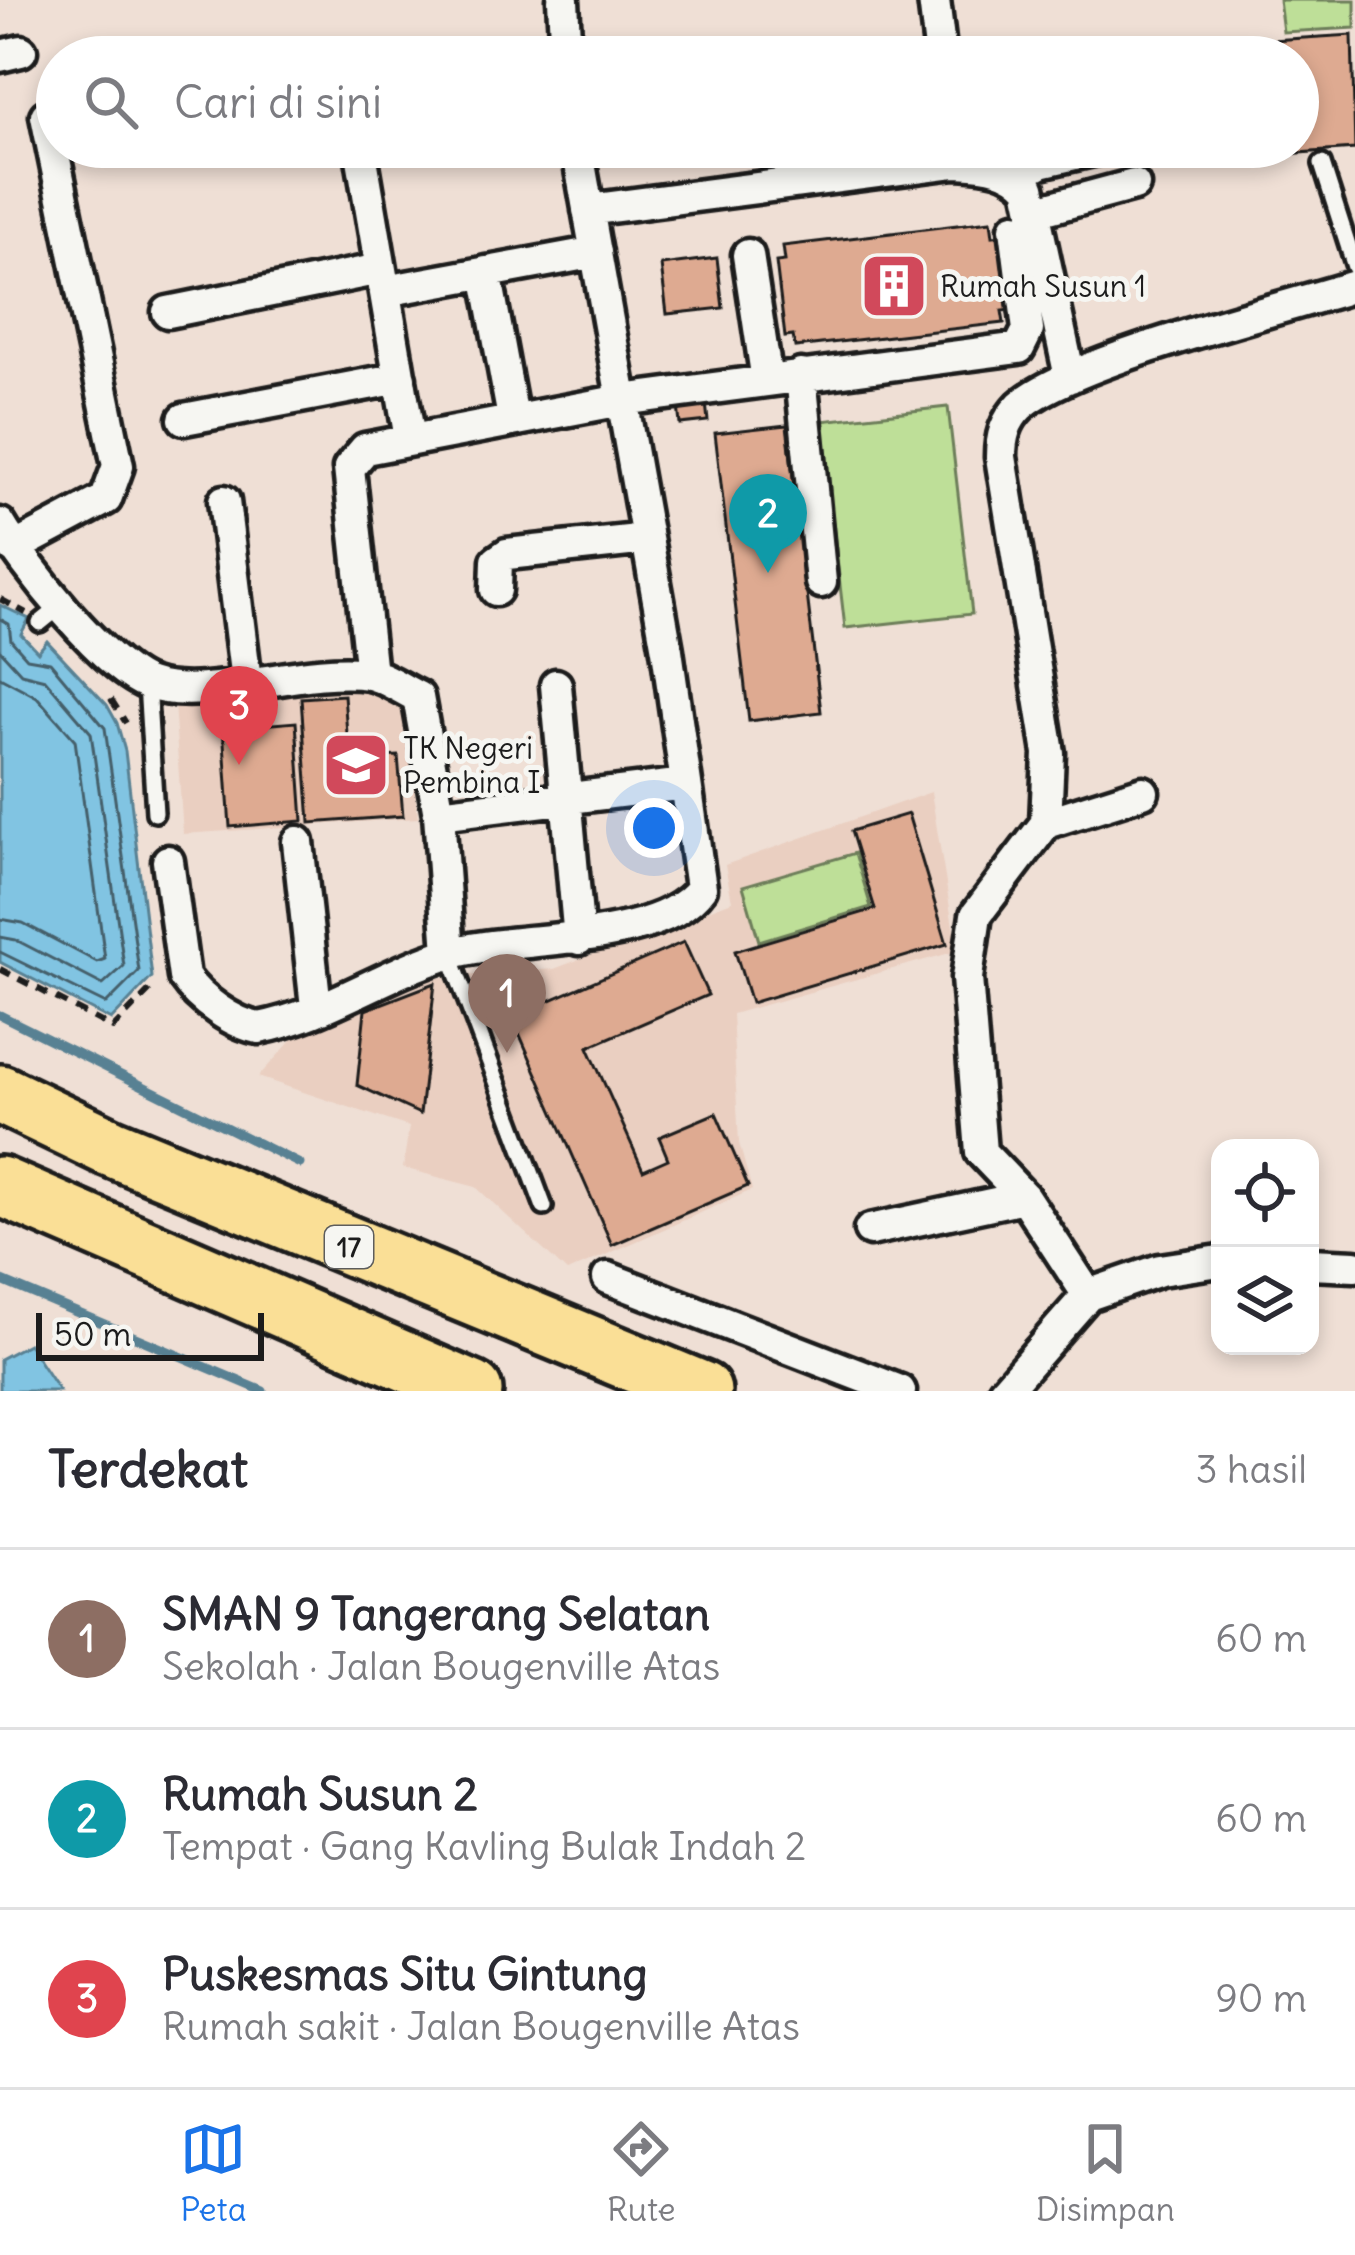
<!DOCTYPE html>
<html lang="id">
<meta charset="utf-8">
<style>
body{margin:0;font-family:Delius,sans-serif;background:#f7f7f7;color:#2b2b33}
.controls{position:absolute;right:36px;bottom:36px;display:grid;overflow:hidden;border-radius:24px;box-shadow:0 6px 18px #0003}
.controls button{width:108px;height:108px;display:grid;place-items:center;padding:0;border:0;border-bottom:3px solid #e1e1e2;background:#fff;color:#2b2b33;font:60px sans-serif}
.scale{position:absolute;left:36px;bottom:30px;width:228px;box-sizing:border-box;padding-left:12px;border:6px solid #1c1c1c;border-top:0;font-size:33px;line-height:42px;white-space:nowrap;color:#1c1c1c;-webkit-text-stroke:9px #f6f6f2;paint-order:stroke}
.you{position:absolute;left:654px;top:828px;width:42px;height:42px;margin:-30px;border:9px solid #fff;border-radius:50%;background:#1a73e8;box-shadow:0 0 0 18px #1a73e833}
.badge{display:grid;place-items:center;width:78px;height:78px;border-radius:50%;background:#1a73e8;color:#fff;font-size:39px;font-weight:700}
.pin{position:absolute;translate:-50% -99px;filter:drop-shadow(0 3px 6px #0008)}
.pin::after{content:'';position:absolute;top:63px;width:42px;height:36px;background:inherit;clip-path:polygon(0 0,100% 0,50% 100%)}
.list{margin:0;padding:0;list-style:none}
h2{display:flex;justify-content:space-between;align-items:center;height:156px;margin:0;padding:0 48px;font-size:51px}
h2 small{font-size:39px;font-weight:400;color:#7c7c81}
.list li{display:grid;grid-template-columns:78px 1fr auto;gap:36px;align-items:center;box-sizing:border-box;height:180px;padding:0 48px;border-top:3px solid #e1e1e2}
.list b{display:block;font-size:45px;white-space:nowrap}
.list p{margin:0;font-size:39px;white-space:nowrap;color:#7c7c81}
.list em{font-size:39px;font-style:normal;color:#7c7c81}
.icon{flex:none;width:66px;height:66px;fill:none;stroke:currentColor;stroke-width:2;stroke-linecap:round;stroke-linejoin:round}
.map{position:relative;flex:none;width:1355px;height:1391px;overflow:hidden}
.search{position:absolute;background:#fff;box-shadow:0 6px 18px #0003;left:36px;right:36px;top:36px;height:132px;display:flex;align-items:center;gap:30px;box-sizing:border-box;padding:0 42px;border-radius:66px;color:#7c7c81;font-size:45px}
.sheet{height:696px;background:#fff}
nav{display:flex;justify-content:space-around;align-items:center;box-sizing:border-box;height:168px;border-top:3px solid #e1e1e2;background:#fff;font-size:33px;color:#7c7c81}
nav a{display:grid;justify-items:center;gap:6px}
nav .on{color:#1a73e8}
.map>svg:first-child{display:block}
.built{fill:#eacfc1}
.green{fill:#bedf98;stroke:#6d7e5a;stroke-width:3}
.water{fill:#81c4e2;stroke:#598193;stroke-width:3}
.lines{fill:none;stroke-linecap:round;stroke-linejoin:round}
.shore{stroke:#445f6b;stroke-width:3}
.stream{stroke:#598193;stroke-width:9}
.building{fill:#deaa91;stroke:#1c1c1c;stroke-width:3}
.service-casing{stroke:#1c1c1c;stroke-width:24}
.minor-casing{stroke:#1c1c1c;stroke-width:39}
.motorway-casing{stroke:#1c1c1c;stroke-width:66}
.path{stroke:#1c1c1c;stroke-width:6;stroke-dasharray:12 9;stroke-linecap:butt}
.service{stroke:#f6f6f2;stroke-width:15}
.minor{stroke:#f6f6f2;stroke-width:30}
.motorway{stroke:#fadf96;stroke-width:57}
.labels{text-anchor:middle;dominant-baseline:central;stroke-width:10;stroke-linejoin:round;paint-order:stroke}
.shield{fill:#f6f6f2;stroke:#5d5d5c;stroke-width:3}
.shield-label{font-size:27px;font-weight:bold;fill:#1c1c1c}
.poi-label{font-size:30px;fill:#1c1c1c;stroke:#f6f6f2;text-anchor:start}
</style>
<div class="map">
<svg width="1355" height="1391" viewBox="0 0 1355 1391">
<rect width="100%" height="100%" fill="#efdfd5"/>
<filter id="ink" filterUnits="userSpaceOnUse"><feTurbulence type="fractalNoise" baseFrequency=".00833" numOctaves="2"/><feDisplacementMap in="SourceGraphic" scale="24" xChannelSelector="R" yChannelSelector="G"/><feConvolveMatrix kernelMatrix="1 2 1 2 8 2 1 2 1" color-interpolation-filters="sRGB"/></filter>
<g filter="url(#ink)">
<path class="built" d="M359 681 392 695 407 713 418 818 183 834 174 704Z
M931 792 957 951 732 1014 739 1143 752 1190 567 1272 476 1187 403 1168 409 1127 258 1077 302 1029 433 978 554 969 732 901 725 865Z"/>
<path class="green" d="M1279 0H1355V28L1283 32Z
M948 407 972 614 845 628 821 421Z
M855 853 871 907 759 941 743 886Z"/>
<path class="water" d="M0 605 29 619 21 634 38 652 47 641 107 705 117 723 125 751 152 977 111 1020 0 962Z
M28 1344 59 1391H0V1359Z"/>
<g class="lines">
<path class="shore" d="M0 619 9 624 11 640 27 658 50 662 105 728 139 971 106 1004 0 952
M0 650 21 673 45 679 91 733 124 966 103 985 16 940 0 937
M0 677 37 697 75 740 105 959 97 962 23 923 0 919"/>
<path class="stream" d="M0 1015 300 1164
M0 1280 263 1391"/>
</g>
<path class="building" d="M1352 35 1355 149 1241 157 1240 147H1298V57H1259L1274 55 1272 40Z
M991 221 993 236 1003 235 1012 310 1002 311 1004 323 795 347 793 336 785 337 776 262 785 261 783 246Z
M717 258 723 308 667 314 661 265Z
M705 394 708 421 680 424 677 397Z
M787 425 821 712 749 721 715 433Z
M344 695 349 759 398 756 403 816 310 823 301 698Z
M296 722 303 821 230 827 223 728Z
M908 814 947 944 751 1003 735 951 875 909 851 831Z
M684 942 708 995 588 1047 643 1170 668 1159 659 1137 716 1113 748 1186 612 1245 512 1017Z
M435 983 420 1114 357 1085 365 1010Z"/>
<g class="lines">
<defs>
<path id="service" d="M1322 164 1355 267
M40 623 61 606
M147 684 155 813
M449 953 544 1207"/>
<path id="minor" d="M563 0 566 57
M934 0 941 57
M0 56 21 51
M333 57H341
M360 147 410 439
M1018 175 1041 162 1106 147
M588 210 955 162C984 164 1009 164 1029 187L1070 377
M1034 212 1134 185
M748 255 767 381
M486 272 513 418
M385 291 596 252
M168 312 380 269
M801 375 821 582
M184 419 400 378
M224 501 246 681
M0 524C23 564 106 669 149 684 204 704 305 664 369 674 385 677 403 690 418 697L439 814 449 953
M14 548 106 499 118 466 46 116 57 114
M496 590 497 561 507 554 647 539
M371 674 349 468 365 449 622 400 1019 348 1028 330 1015 228
M556 685 579 939
M439 814 685 784
M1046 823 1143 792
M298 842 316 1007
M168 861 184 977C199 999 233 1024 259 1028 324 1016 384 973 448 954 512 935 659 947 701 888L667 650 577 147
M1024 1197 981 1152 967 978 976 915 1046 823 1049 753 1001 457C1001 437 1005 421 1020 406 1070 361 1281 309 1355 286
M870 1230 1024 1197 1088 1295
M1310 1264 1355 1266
M608 1278 900 1391
M1004 1391 1088 1295 1160 1270 1220 1261"/>
<path id="motorway" d="M0 1094 110 1147 702 1391
M0 1186 473 1391"/>
</defs>
<use href="#service" class="service-casing"/>
<use href="#minor" class="minor-casing"/>
<use href="#motorway" class="motorway-casing"/>
<path class="path" d="M0 599 26 613
M111 699 126 723
M0 969 113 1028 156 984"/>
<use href="#service" class="service"/>
<use href="#minor" class="minor"/>
<use href="#motorway" class="motorway"/>
</g>
</g>
<defs>
<symbol id="building-square" viewBox="-11 -11 22 22"><rect x="-9" y="-9" width="18" height="18" rx="4" fill="#d1495b" stroke="#f6f6f2"/><path d="M-4-6H4V6H1V3H-1V6H-4ZM-2.5-4.3h1.7v1.8h-1.7ZM.8-4.3h1.7v1.8H.8ZM-2.5-1h1.7V.8h-1.7ZM.8-1h1.7V.8H.8Z" fill="#fff"/></symbol>
<symbol id="school-square" viewBox="-11 -11 22 22"><rect x="-9" y="-9" width="18" height="18" rx="4" fill="#d1495b" stroke="#f6f6f2"/><path d="M0-5L7-2L0 1L-7-2ZM-4 1L0 2.5L4 1V4Q0 6-4 4Z" fill="#fff"/></symbol>
</defs>
<g fill-rule="evenodd">
<use href="#building-square" x="856" y="248" width="76" height="76"/>
<use href="#school-square" x="318" y="727" width="76" height="76"/>
</g>
<g class="labels">
<rect class="shield" x="325" y="1226" width="48" height="42" rx="9"/>
<g class="shield-label">
<text x="349" y="1247">17</text>
</g>
<g class="poi-label">
<text x="940" y="286">Rumah Susun 1</text>
<text x="403" y="748">TK Negeri<tspan x="403" dy="34">Pembina I</tspan></text>
</g>
</g>
</svg>
<div class="controls">
<button><svg class="icon" aria-label="locate" viewBox="0 0 24 24"><circle cx="12" cy="12" r="6"/><path d="M12 2v4M12 18v4M2 12h4M18 12h4"/></svg></button>
<button><svg class="icon" aria-label="layers" viewBox="0 0 24 24"><path d="M12 4l9 5-9 5-9-5zM3 14l9 5 9-5"/></svg></button>
</div>
<div class="scale">50 m</div>
<div class="you"></div>
<div class="pin badge" style="left:507px;top:1053px;background:#8d6e63">1</div>
<div class="pin badge" style="left:768px;top:573px;background:#0f9aa8">2</div>
<div class="pin badge" style="left:239px;top:765px;background:#e0444e">3</div>
<div class="search"><svg class="icon" aria-label="search" viewBox="0 0 24 24"><circle cx="10" cy="10" r="6"/><path d="M15 15l6 6"/></svg>Cari di sini</div>
</div>
<section class="sheet">
<h2>Terdekat<small>3 hasil</small></h2>
<ul class="list">
<li><span class="badge" style="background:#8d6e63">1</span><div><b>SMAN 9 Tangerang Selatan</b><p>Sekolah · Jalan Bougenville Atas</p></div><em>60 m</em></li>
<li><span class="badge" style="background:#0f9aa8">2</span><div><b>Rumah Susun 2</b><p>Tempat · Gang Kavling Bulak Indah 2</p></div><em>60 m</em></li>
<li><span class="badge" style="background:#e0444e">3</span><div><b>Puskesmas Situ Gintung</b><p>Rumah sakit · Jalan Bougenville Atas</p></div><em>90 m</em></li>
</ul>
</section>
<nav>
<a class="on"><svg class="icon" aria-label="map" viewBox="0 0 24 24"><path d="M3 6l6-2 6 2 6-2v14l-6 2-6-2-6 2zM9 4v14M15 6v14"/></svg>Peta</a>
<a><svg class="icon" aria-label="directions" viewBox="0 0 24 24"><path d="M12 3l9 9-9 9-9-9zM9 14v-3h6M13 9l2 2-2 2"/></svg>Rute</a>
<a><svg class="icon" aria-label="saved" viewBox="0 0 24 24"><path d="M7 4h10v16l-5-4-5 4z"/></svg>Disimpan</a>
</nav>
